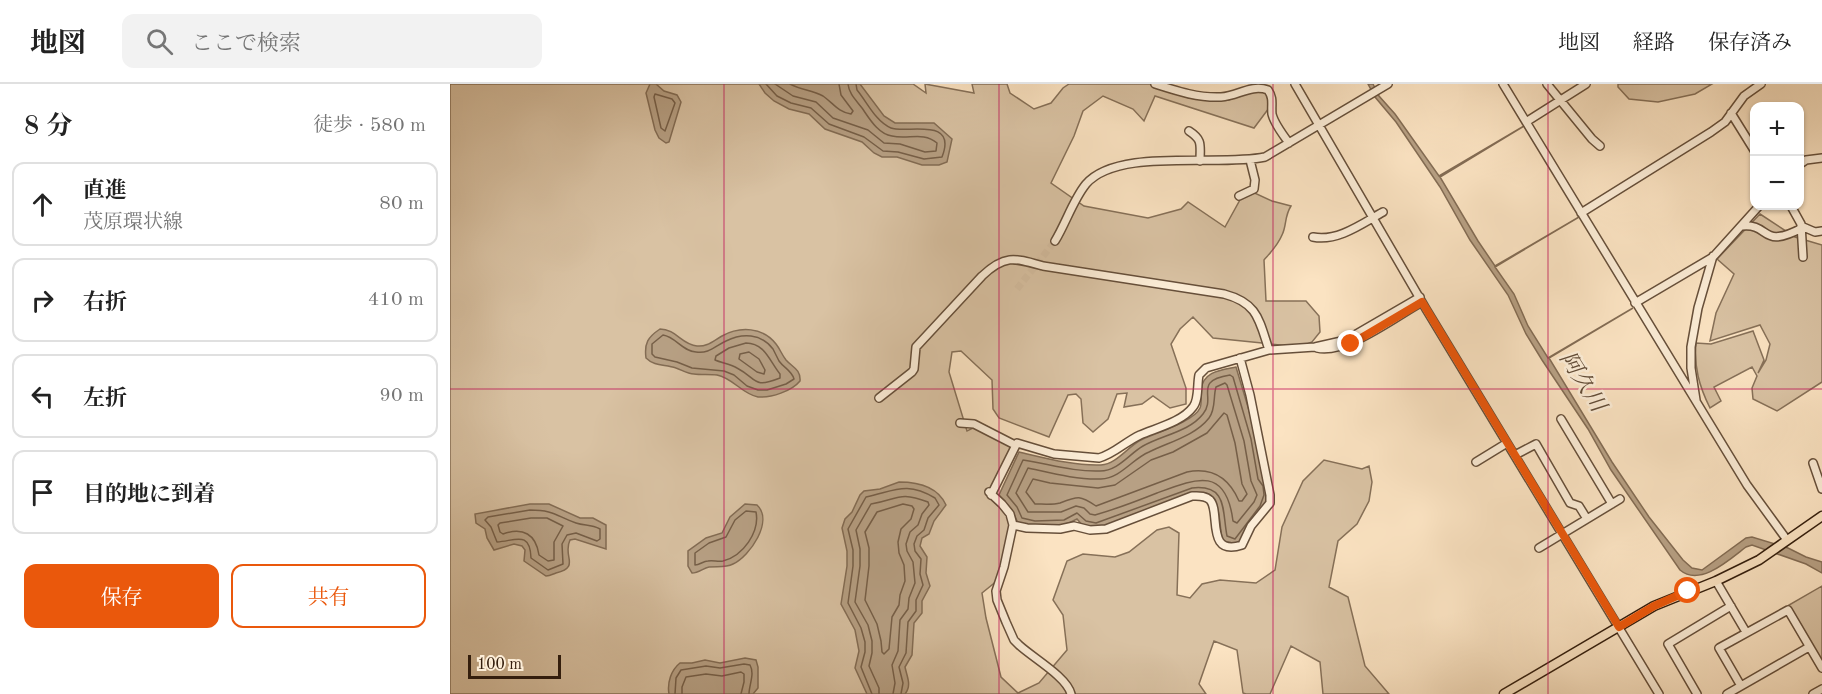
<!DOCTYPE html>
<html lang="ja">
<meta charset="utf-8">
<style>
body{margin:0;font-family:"Old Standard TT","Noto Serif JP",serif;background:#f2f2f2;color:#222}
.controls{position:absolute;right:18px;top:18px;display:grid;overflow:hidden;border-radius:12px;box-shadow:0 2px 4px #0004}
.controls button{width:54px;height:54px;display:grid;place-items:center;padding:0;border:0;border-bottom:2px solid #e0e0e0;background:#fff;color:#222;font:30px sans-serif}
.scale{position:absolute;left:18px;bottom:15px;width:93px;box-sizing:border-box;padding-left:6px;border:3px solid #341e0d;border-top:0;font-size:16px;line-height:21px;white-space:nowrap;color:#341e0d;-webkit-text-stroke:4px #fcedd7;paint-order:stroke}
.stop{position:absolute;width:18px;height:18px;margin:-14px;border:4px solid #ea580c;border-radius:50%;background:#fff}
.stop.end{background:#ea580c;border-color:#fff;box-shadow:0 2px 6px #0008}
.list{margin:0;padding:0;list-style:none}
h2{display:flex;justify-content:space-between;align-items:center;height:78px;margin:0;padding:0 24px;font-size:26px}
h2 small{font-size:20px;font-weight:400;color:#767676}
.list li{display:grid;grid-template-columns:39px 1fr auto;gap:18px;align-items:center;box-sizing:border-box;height:84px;margin:0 12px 12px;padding:0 12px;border:2px solid #e0e0e0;border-radius:12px}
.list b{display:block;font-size:22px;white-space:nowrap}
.list p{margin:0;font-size:20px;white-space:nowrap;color:#767676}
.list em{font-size:20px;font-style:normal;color:#767676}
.actions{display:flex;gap:12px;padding:18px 24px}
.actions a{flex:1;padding:14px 0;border:2px solid #ea580c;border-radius:12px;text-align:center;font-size:21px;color:#ea580c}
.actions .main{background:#ea580c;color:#fff}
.icon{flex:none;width:33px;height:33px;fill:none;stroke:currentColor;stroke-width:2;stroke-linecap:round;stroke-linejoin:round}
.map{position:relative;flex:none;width:1372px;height:610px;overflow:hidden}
header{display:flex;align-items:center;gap:36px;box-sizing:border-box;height:84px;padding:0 30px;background:#fff;border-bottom:2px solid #e0e0e0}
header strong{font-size:28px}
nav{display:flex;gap:33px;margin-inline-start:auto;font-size:21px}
.search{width:420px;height:54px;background:#f2f2f2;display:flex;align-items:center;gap:15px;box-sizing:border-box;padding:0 21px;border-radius:12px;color:#767676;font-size:22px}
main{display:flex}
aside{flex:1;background:#fff}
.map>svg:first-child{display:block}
.green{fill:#d9c2a3;stroke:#867058;stroke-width:1.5}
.water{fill:#b7a084;stroke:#836c54;stroke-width:1.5}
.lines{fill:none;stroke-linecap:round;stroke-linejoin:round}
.shore{stroke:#765f48;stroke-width:1.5}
.minor-tunnel{stroke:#d3bc9e;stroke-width:7;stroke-dasharray:7 3.5;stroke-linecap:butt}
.minor-casing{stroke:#664f3a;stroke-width:10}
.major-casing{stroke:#341e0d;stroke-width:11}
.minor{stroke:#fcedd7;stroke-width:7}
.major{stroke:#fbe3c2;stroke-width:8}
.route{stroke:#ea580c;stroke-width:8}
.grid{fill:none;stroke:#c2185b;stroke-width:1.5;stroke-opacity:0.55}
.labels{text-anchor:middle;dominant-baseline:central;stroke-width:5;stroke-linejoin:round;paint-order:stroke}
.water-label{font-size:22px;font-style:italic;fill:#624c37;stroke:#fcedd7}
</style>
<header>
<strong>地図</strong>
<div class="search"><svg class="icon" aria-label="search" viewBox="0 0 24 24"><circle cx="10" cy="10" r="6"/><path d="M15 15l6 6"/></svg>ここで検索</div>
<nav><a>地図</a><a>経路</a><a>保存済み</a></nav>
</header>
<main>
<aside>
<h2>8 分<small>徒歩 · 580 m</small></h2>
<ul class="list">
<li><svg class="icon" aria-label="ahead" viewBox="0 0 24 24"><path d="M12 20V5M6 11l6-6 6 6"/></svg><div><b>直進</b><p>茂原環状線</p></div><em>80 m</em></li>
<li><svg class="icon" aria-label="right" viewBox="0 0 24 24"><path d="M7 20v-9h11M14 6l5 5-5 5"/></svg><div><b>右折</b></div><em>410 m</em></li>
<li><svg class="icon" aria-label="left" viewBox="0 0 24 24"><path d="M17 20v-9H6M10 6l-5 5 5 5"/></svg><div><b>左折</b></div><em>90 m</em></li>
<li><svg class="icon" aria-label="arrive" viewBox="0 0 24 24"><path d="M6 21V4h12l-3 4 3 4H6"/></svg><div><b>目的地に到着</b></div></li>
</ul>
<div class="actions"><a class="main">保存</a><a>共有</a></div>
</aside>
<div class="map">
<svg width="1372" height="610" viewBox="0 0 1372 610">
<rect width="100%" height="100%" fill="#fbe3c2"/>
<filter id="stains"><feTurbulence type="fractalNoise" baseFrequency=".00333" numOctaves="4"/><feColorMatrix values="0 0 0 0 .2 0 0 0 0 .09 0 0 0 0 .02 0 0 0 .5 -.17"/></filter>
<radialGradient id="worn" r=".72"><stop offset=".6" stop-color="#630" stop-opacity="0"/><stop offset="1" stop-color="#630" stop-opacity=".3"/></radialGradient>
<path class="green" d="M0 0H463L476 9 475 0 524 9 522 0H557L560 9 584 25 601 19 613 4 619 0H700L739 14 761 16H779L799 7H815L819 12V24L804 44 705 12 694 37 683 25 653 12 633 27 624 52 601 99 634 122 698 134 731 125 738 118 775 143 796 105 822 117 841 122C834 133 837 141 832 151 828 161 821 168 814 176L816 217H856L869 232 870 248 862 258 850 263 763 254 743 233 730 245 721 260 736 304V320L720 324 703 312 692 320 674 323 677 309 667 310 658 335 643 348 633 339 631 315 626 310 618 311 599 353 549 334 543 325 542 296 511 267 502 268 499 288 517 347 525 343 561 363 538 411 559 433 561 441 548 496 532 509 536 534 551 593 568 609 589 599 617 566 613 531 603 516 617 477 633 470 665 473 679 468 707 446 719 443 729 449 727 511 740 514 752 500 770 496 806 499 825 486 832 443 853 397 874 376 912 385 919 382 922 398 919 417 907 440 888 457 879 503 898 513 915 582 939 610H873L870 578 841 562 820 610H796L793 609 787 566 764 557 749 600 756 610H0Z
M1168 0H1262L1245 10 1208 18 1179 15 1168 3Z
M1310 130 1345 153 1372 161V298L1327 327 1303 315 1302 304 1307 292 1302 283 1264 303 1271 317 1260 324C1249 302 1244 283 1246 259L1261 260 1303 247 1314 276 1308 289 1316 276 1320 260 1310 241 1260 257 1266 229 1284 190 1267 175Z
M1372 502V578L1339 521Z"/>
<path class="water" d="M200 0H206L214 7 227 11 231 18 219 58 216 59 209 54 205 46 196 9Z
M309 0H410L434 32 445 39H484L502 55 497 78 489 81H472L447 73H432L424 69 412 58 375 45 359 30 339 25 324 17 315 9Z
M918 0H923L929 12 945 30 989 92 1074 42 990 93 1028 157 1045 182 1129 133 1045 183 1064 210 1078 242 1098 274 1183 224 1099 274 1162 378 1199 433 1233 476 1242 484 1252 486 1296 454 1302 453 1338 464 1356 473 1372 478V489L1356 480 1302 461 1296 463C1279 476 1250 503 1230 486L1161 386 1138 345 1092 276 1076 250 1058 211 1020 156 990 103 946 38 925 13Z
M210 245C226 245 232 261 247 262 257 263 263 257 272 252 290 242 313 243 326 260 330 265 332 271 336 276 342 283 351 285 350 297 342 307 321 314 308 313 292 310 283 294 267 291 259 290 251 291 244 290 237 290 232 286 226 284 215 280 205 283 196 274 194 259 198 253 210 245Z
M786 283 807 353 820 419 788 460 773 457C768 442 773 418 756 410L647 445 633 442 627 435C608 446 588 444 568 439L562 426 549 411 569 368C595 374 624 382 651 381 666 380 677 364 689 357 702 350 744 338 750 324 752 320 751 311 751 306 753 287 771 286 786 283Z
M449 398C468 398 488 403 496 421L484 437 479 450 472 454 470 462 477 473 476 489 480 502 472 517V529L464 539 462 571 455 583C457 593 462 601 455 610H417L405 584 409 567 405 546 391 520 397 482V467L392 444 395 435 402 428 410 411 414 407 430 405Z
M80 420H99L130 434H143L156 441V465L125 455 120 456C112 472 131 483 106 489 103 490 100 492 96 492L74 477 75 466 72 462 64 460 44 466 37 454 35 445 26 439 25 430Z
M295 420 307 421C324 437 300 472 283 480 275 484 268 482 259 483 253 484 249 489 242 489L238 482V467L256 454 272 449 280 433Z
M295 574 306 576 308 583V604L303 610H219C217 599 221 586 230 579H242L255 576 270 579Z"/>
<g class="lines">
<path class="shore" d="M316 0 327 12 341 19 361 24 379 40 414 53 433 67 448 68 474 75 492 73C508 32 456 50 441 44 426 38 417 18 407 6L406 0
M325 0 343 12 366 18 383 34 418 46 434 59 450 60 475 68 486 67 487 59C473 47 458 56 442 52 428 50 419 34 412 24 406 16 399 10 398 0
M340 0C351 6 362 6 373 12 383 19 388 28 401 30L403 27 391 11 389 0
M205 10 222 15 225 19 215 47 211 44 204 13Z
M213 251C226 253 232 267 246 268 259 270 265 262 276 257 292 249 311 249 323 265 325 269 327 273 329 277 334 284 342 287 344 295L336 300 317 306H308L297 302 284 291 274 287 242 284 227 278 205 273 202 270V260Z
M296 259C315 259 320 278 330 290V294C302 305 308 295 287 284 280 280 272 279 265 276L266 272 279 264Z
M299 268 309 275 315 286 314 290 307 288 289 275 290 270Z
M780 291 783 293 801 355 808 395 813 402 814 411 810 422 785 455 777 452C772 427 778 400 742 404L646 439 636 437 627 429 614 436 585 437 572 434 567 423 557 411 573 376C599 380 624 388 650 387 668 387 679 370 693 362 712 351 739 348 753 330 767 313 742 297 780 291Z
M775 299 777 301 794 357 801 397 807 411 804 418 787 439 783 437C776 382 747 394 707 409 687 417 666 425 645 431L640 430 634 424 626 422 611 428H578L566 409 578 384C601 389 627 396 651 395 671 394 682 375 699 368 719 358 745 352 759 334 766 325 763 313 766 303Z
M774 329 777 331 785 359 792 400 797 410 792 417H789C779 394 762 383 737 388L646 422C630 411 628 412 610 419 603 421 593 420 585 420L576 408 583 395 600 399 648 404 665 401 701 376 723 368 757 349Z
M453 420 462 422 464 425 461 435 451 445 448 458 449 469 454 481 455 497 450 511 449 521 442 533 439 565 434 570 432 568 431 557 427 540 415 516 419 482V464L415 448 427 428Z
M80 426C104 426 106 432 126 439 135 442 141 440 150 445V455L147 457 126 449 117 451 112 460 113 480 98 486 81 474C80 446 65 457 47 458L41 443 35 436 38 433Z
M296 427 306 428C310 448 293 472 273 477 268 478 263 476 258 477 253 477 250 481 245 481V469L259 459 276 453 285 436Z
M81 434H97L113 442 104 458V476L98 477 89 471C86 450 73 443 53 450L50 448 48 441 50 439Z
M225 610 226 594 231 586 256 582 270 584 294 580 300 581C305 590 299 601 299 610
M232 610V603L236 593 256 590 272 592 291 588 294 590V598L291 610
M422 610 411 583 415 568V558L411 544 398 519 403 482V466L398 445 416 413C445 407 456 397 485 414L489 421 478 434 474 446 467 452 464 460 465 467 471 475 470 490 473 501 466 516V527L458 538 456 569 449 583 453 599 451 610
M429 610V604L419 582 422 569V557L418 541 405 518 410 482V465L406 446 421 420C449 415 449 407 478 418L479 421 472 430 468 441 460 448 456 460 457 467 463 478 465 499 459 514 458 525 450 536 448 567 442 581 445 599 443 610"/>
<path class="minor-tunnel" d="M567 205 605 157"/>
<defs>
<path id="minor" d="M705 0C727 7 748 14 771 13 788 12 801 0 818 6 824 15 821 20 822 30 824 39 833 51 839 59
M845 0 976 225 1209 610
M1053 0 1297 401 1337 456
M1097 0 1142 55 1150 62
M1281 29 1304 66
M1076 38 1136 0
M739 47C753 56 750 61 750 77
M1350 80 1356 76 1372 74
M789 112 804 105 805 96 800 76
M1341 122 1351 140 1353 173
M1131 129 1261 48 1275 38 1294 12 1311 0
M1292 142C1321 139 1310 166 1352 144
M1351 142 1365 148 1372 147
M863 153C888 158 913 139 933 128
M605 157C616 139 623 116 636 100 668 63 768 83 815 73L938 0
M1185 219 1263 173 1309 122
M867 264C896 271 946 232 972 218
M429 314 462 288 464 285 466 263 532 192C555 170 565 174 593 182L774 210C808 219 809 236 819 266L865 263 896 256 970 213
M1246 316 1241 284V263L1248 224 1263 172
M1111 335 1162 420
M510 339 524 340 565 361
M1065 371 1086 360 1120 419 1129 422 1137 435
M1026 378 1057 359
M1363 379 1372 405
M539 408 552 420 560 430 563 441 554 483 546 507 547 516 556 538 564 556 569 561C583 574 617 593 621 610
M541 411 567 359 604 370 649 374C664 370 675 358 690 351 706 344 732 338 743 323 749 316 747 300 749 291L756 284 819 266
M563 441 577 444 610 445 624 442 640 446 656 445 742 412C748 412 755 411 760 416 771 428 755 473 792 461L801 442 820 419V411L800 311 790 274
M1089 464 1170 415
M1266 497 1296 548
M1291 602 1269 564 1338 526 1372 584
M1247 610 1218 560 1281 522
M1277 610 1359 563
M1363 610 1372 605"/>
<path id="major" d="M1054 610 1204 522 1266 497 1309 476 1372 432"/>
</defs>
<use href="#minor" class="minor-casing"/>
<use href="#major" class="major-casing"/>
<use href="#minor" class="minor"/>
<use href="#major" class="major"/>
</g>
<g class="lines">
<path class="route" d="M901 260 972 218 1169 543 1204 522 1238 507"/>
</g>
<path class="grid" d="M274 0V610M549 0V610M823 0V610M1098 0V610M0 305H1372"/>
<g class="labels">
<g class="water-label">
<text transform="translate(1132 298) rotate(58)">阿久川</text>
</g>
</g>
<rect width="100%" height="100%" filter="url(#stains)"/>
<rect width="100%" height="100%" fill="url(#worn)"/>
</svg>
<div class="controls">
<button>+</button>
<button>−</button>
</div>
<div class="scale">100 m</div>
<div class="stop" style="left:1238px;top:507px"></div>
<div class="stop end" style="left:901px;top:260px"></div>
</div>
</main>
